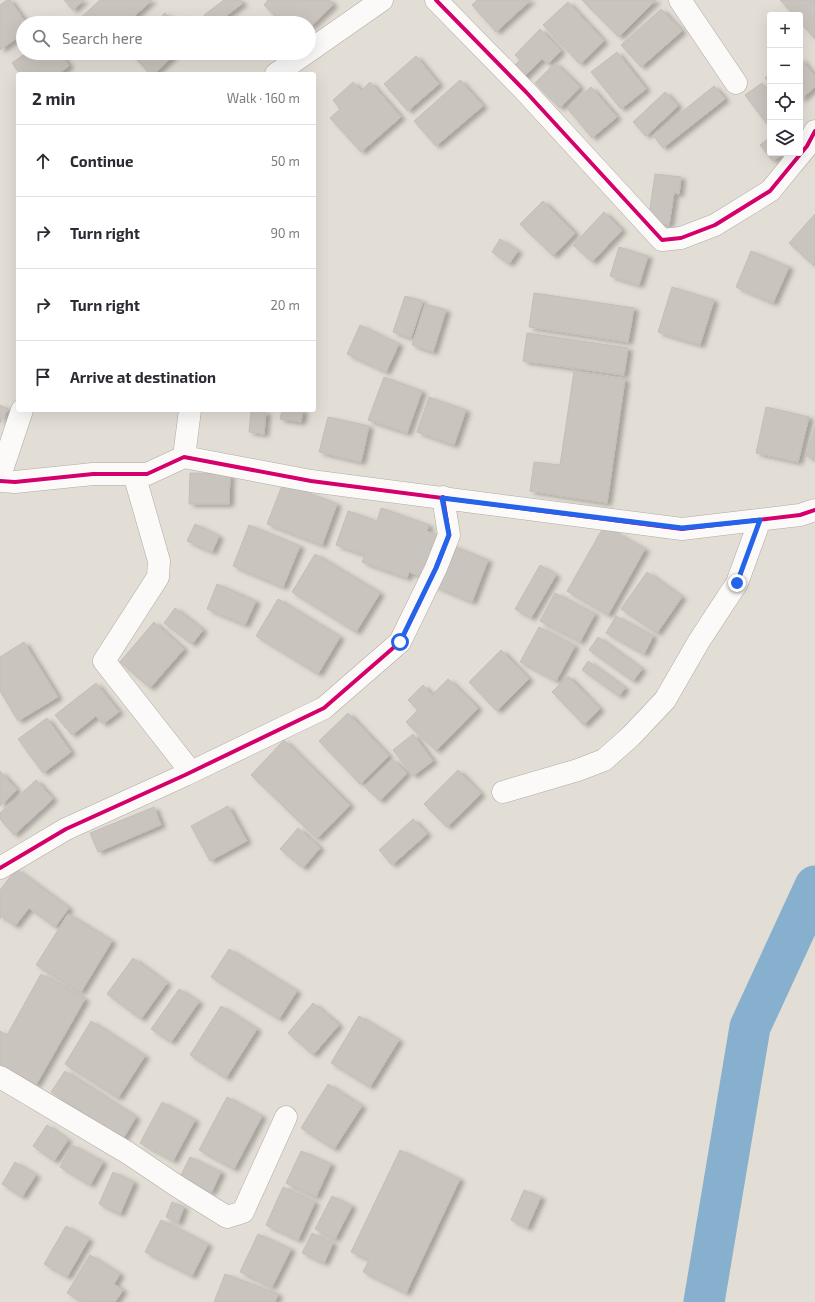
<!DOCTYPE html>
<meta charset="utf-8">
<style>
body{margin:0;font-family:"Exo 2",sans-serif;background:#f2f2f3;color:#2b2b33}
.controls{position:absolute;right:12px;top:12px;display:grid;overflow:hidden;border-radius:4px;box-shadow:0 4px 16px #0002}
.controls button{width:36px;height:36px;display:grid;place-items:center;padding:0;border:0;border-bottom:1px solid #e1e1e2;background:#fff;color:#2b2b33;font:20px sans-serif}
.stop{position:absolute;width:12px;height:12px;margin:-9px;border:3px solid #2563eb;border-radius:50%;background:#fff}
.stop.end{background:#2563eb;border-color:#fff;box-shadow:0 1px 4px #0008}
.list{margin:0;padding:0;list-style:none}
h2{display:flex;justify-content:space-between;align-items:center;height:52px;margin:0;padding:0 16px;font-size:17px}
h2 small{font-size:13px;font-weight:400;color:#7c7c81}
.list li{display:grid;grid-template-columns:26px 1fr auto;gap:12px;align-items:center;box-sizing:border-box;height:72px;padding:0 16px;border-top:1px solid #e1e1e2}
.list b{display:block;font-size:15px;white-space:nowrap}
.list em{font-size:13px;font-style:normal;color:#7c7c81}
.icon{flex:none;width:22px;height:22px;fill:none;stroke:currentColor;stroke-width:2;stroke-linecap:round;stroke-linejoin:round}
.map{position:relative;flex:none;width:815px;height:1302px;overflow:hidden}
.search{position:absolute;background:#fff;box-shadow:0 4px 16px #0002;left:16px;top:16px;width:300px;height:44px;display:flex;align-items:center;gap:10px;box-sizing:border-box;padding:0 14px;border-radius:22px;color:#7c7c81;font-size:15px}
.panel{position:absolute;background:#fff;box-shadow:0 4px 16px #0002;left:16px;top:72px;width:300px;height:340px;border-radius:4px}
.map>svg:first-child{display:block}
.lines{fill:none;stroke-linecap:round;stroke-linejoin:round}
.river{stroke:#86b0ce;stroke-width:41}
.building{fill:#cac4be;stroke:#c4beb8;filter:url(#shadow)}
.minor-casing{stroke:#aeaaa4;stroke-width:23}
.minor{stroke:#fbfaf9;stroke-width:22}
.cycleway-casing{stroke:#fff;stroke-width:6}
.cycleway{stroke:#d6006c;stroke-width:4}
.route{stroke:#2563eb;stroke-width:5}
</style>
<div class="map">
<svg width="815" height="1302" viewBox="0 0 815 1302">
<defs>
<filter id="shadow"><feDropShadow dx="4.5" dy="2.5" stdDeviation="2" flood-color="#0004"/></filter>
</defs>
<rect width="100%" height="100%" fill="#e3ded5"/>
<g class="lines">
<path class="river" d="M704 1302 750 1027 815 886"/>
</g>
<path class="building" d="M7 0H10L26 23H23V34L0 50V5Z
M64 0H84L73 10Z
M100 0H152L127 23H83L79 19Z
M224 0H240L243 3 217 23H210L204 15Z
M268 0H329L333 5 309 28V23H282L264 5Z
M477 0H531L496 32 472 5Z
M582 0H656L619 37Z
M780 0H815V37L814 38 800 22V15H794Z
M568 2 604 41 580 64 543 25Z
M661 9 682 31 641 67 621 45Z
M165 13 174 23 181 16 188 23H154Z
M540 29 561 51 548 64 542 59 522 79 511 69 520 60 515 55Z
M617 52 646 89 621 109 591 72Z
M26 53H60L69 66 58 74H20L12 63Z
M131 53H176L154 74H150Z
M416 56 439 84 408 111 384 84Z
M800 58 815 76V87L800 100Z
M555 63 580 87 560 108 535 83Z
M770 74V84L765 78Z
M460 80 483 106 436 146 414 121Z
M353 82 361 91 370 82 401 117 361 152 330 118 340 109 333 100Z
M762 83 770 94V128L745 95Z
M714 86 725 99 663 148 653 135Z
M591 87 617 117 592 138 567 108Z
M665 92 678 106 646 136 633 122Z
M770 137V153H784L773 161 760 145Z
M655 174 681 177 679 194 674 193 669 225 648 222Z
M543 201 575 233 553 256 520 224Z
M604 212 622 230 592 262 573 245Z
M815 214V263L813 265 789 243Z
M500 239 518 251 509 264 492 252Z
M619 247 648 256 639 285 610 276Z
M751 251 789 267 773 303 736 287Z
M672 287 714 300 700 345 658 332Z
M534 293 634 308 628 342 529 327Z
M405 296 423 301 411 338 393 332Z
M425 304 446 310 433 352 412 345Z
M360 325 399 344 386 372 347 354Z
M527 333 628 348 624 375 523 361Z
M574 371 625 379 607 503 530 491 534 462 560 465Z
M384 377 422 391 407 433 368 420Z
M429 397 466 410 454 445 417 432Z
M0 405 8 409 0 423Z
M766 407 809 417 798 462 756 453Z
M282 410H303L301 422 280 419Z
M251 411 266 412 264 434 249 432Z
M328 417 369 426 361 462 319 452Z
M815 427V459L806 456Z
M190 473 230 474 229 504H189Z
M283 483 337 504 322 545 267 524Z
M381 508 429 525 427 531 443 537 428 579 409 572 407 578 362 562 365 555 336 545 348 511 377 521Z
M195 524 219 536 212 552 187 541Z
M249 525 300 546 283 587 233 566Z
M604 526 645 549 608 615 567 591Z
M451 545 488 560 472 602 434 586Z
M315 554 380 593 356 632 292 592Z
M540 565 556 575 531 618 515 609Z
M647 572 682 597 657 633 621 609Z
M217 584 256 601 245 625 207 609Z
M555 593 595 614 580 642 540 621Z
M278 599 340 637 318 674 256 636Z
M175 608 203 630 192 644 164 623Z
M616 616 653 636 644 654 606 633Z
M154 622 184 649 150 688 120 662Z
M539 627 575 646 556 681 520 662Z
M598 637 642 669 633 681 589 650Z
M24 642 58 697 18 721 0 691V657Z
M501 650 529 679 497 711 469 682Z
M588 661 625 688 619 696 582 670Z
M568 676 600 709 584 725 552 692Z
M448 679 478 708 436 751 406 722 418 710 408 700 423 685 432 695Z
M96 683 119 712 103 724 96 716 72 735 55 715Z
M348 713 389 756 360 784 319 741Z
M47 718 71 752 43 773 18 739Z
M413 734 433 761 413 776 393 750Z
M284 740 350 805 317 839 251 775Z
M392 759 407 773 380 801 365 787Z
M458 770 481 794 447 827 424 804Z
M0 771 17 790 0 806Z
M36 780 53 799 14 835 0 819V813Z
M228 806 247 841 210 861 191 826Z
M154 807 161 825 98 852 90 833Z
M413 819 427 834 392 865 379 850Z
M298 828 320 848 303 868 280 849Z
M16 869 69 908 55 927 29 908 15 926 1 916 0 919V890Z
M68 914 112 941 81 992 36 965Z
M229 949 297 991 279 1019 211 977Z
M133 958 167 983 141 1019 107 994Z
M41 974 85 999 36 1085 0 1064V1031L7 1035Z
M179 989 199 1002 171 1042 151 1029Z
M313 1003 339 1025 313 1055 288 1033Z
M221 1006 257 1029 226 1078 190 1055Z
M359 1016 399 1040 370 1087 331 1063Z
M91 1021 145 1056 118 1098 65 1064Z
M65 1071 136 1117 123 1139 51 1092Z
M328 1084 362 1106 334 1149 301 1128Z
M227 1097 262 1116 234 1169 199 1150Z
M162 1102 195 1120 173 1161 140 1143Z
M47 1125 68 1140 54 1161 33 1146Z
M72 1145 103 1162 90 1185 60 1167Z
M400 1150 460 1179 406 1293 363 1272 369 1260 351 1252Z
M301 1151 331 1164 316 1197 286 1183Z
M190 1157 221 1172 211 1193 180 1177Z
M15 1162 36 1175 22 1197 2 1184Z
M113 1172 134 1182 120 1214 99 1204Z
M283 1187 315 1202 298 1240 266 1225Z
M524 1190 541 1197 527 1228 511 1220Z
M332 1196 352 1206 335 1239 315 1229Z
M172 1202 184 1207 178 1223 166 1217Z
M161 1220 208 1244 192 1276 145 1252Z
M66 1226 89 1239 67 1277 44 1264Z
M312 1233 333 1243 324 1263 302 1253Z
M258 1234 291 1249 272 1287 240 1272Z
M90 1255 120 1274 114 1284 123 1290 115 1302H83L67 1293Z
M225 1274 278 1294 275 1302H214Z"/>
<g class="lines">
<defs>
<path id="minor" d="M436 0 526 92 662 240 681 238 715 225 770 191 807 146 815 131
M680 0 736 83
M309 51 382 0
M276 74 306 53
M184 457 190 410
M134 474 159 561 158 577 104 661 191 772
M0 476 22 410
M0 481 15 482 93 474H147L184 457 311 481 682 529 800 515 815 510
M503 792 578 770 604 760 631 736 665 700 699 641 737 583 760 520
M0 868 66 829 185 775 324 708 400 642 436 568 449 535 443 497
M0 1077 128 1153 177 1186 227 1217 243 1212 286 1117"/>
</defs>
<use href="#minor" class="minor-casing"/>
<use href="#minor" class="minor"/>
<defs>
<path id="cycleway" d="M436 0 526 92 662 240 681 238 715 225 770 191 807 146 815 131
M0 481 15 482 93 474H147L184 457 311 481 682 529 800 515 815 510
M0 868 66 829 185 775 324 708 400 642 436 568 449 535 443 497"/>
</defs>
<use href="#cycleway" class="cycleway-casing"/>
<use href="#cycleway" class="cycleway"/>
</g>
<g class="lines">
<path class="route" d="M400 642 436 568 449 535 442 498 682 528 760 520 737 583"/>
</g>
</svg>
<div class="controls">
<button>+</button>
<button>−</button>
<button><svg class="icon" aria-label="locate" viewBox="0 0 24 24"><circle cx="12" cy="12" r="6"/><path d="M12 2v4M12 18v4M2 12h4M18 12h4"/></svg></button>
<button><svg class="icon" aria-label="layers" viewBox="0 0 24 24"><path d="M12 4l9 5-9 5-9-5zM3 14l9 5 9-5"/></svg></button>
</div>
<div class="stop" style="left:400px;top:642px"></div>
<div class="stop end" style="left:737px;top:583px"></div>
<div class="search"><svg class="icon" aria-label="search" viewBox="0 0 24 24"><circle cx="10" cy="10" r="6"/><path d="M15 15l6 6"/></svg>Search here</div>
<section class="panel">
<h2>2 min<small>Walk · 160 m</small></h2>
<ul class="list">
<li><svg class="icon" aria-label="ahead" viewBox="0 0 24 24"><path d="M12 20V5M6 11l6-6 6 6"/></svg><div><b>Continue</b></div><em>50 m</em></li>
<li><svg class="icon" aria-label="right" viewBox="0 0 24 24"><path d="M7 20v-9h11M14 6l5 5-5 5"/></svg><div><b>Turn right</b></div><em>90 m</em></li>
<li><svg class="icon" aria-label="right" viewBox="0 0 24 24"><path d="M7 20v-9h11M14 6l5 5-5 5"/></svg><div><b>Turn right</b></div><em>20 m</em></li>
<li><svg class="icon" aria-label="arrive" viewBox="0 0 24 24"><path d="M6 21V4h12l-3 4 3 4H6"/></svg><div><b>Arrive at destination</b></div></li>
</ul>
</section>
</div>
